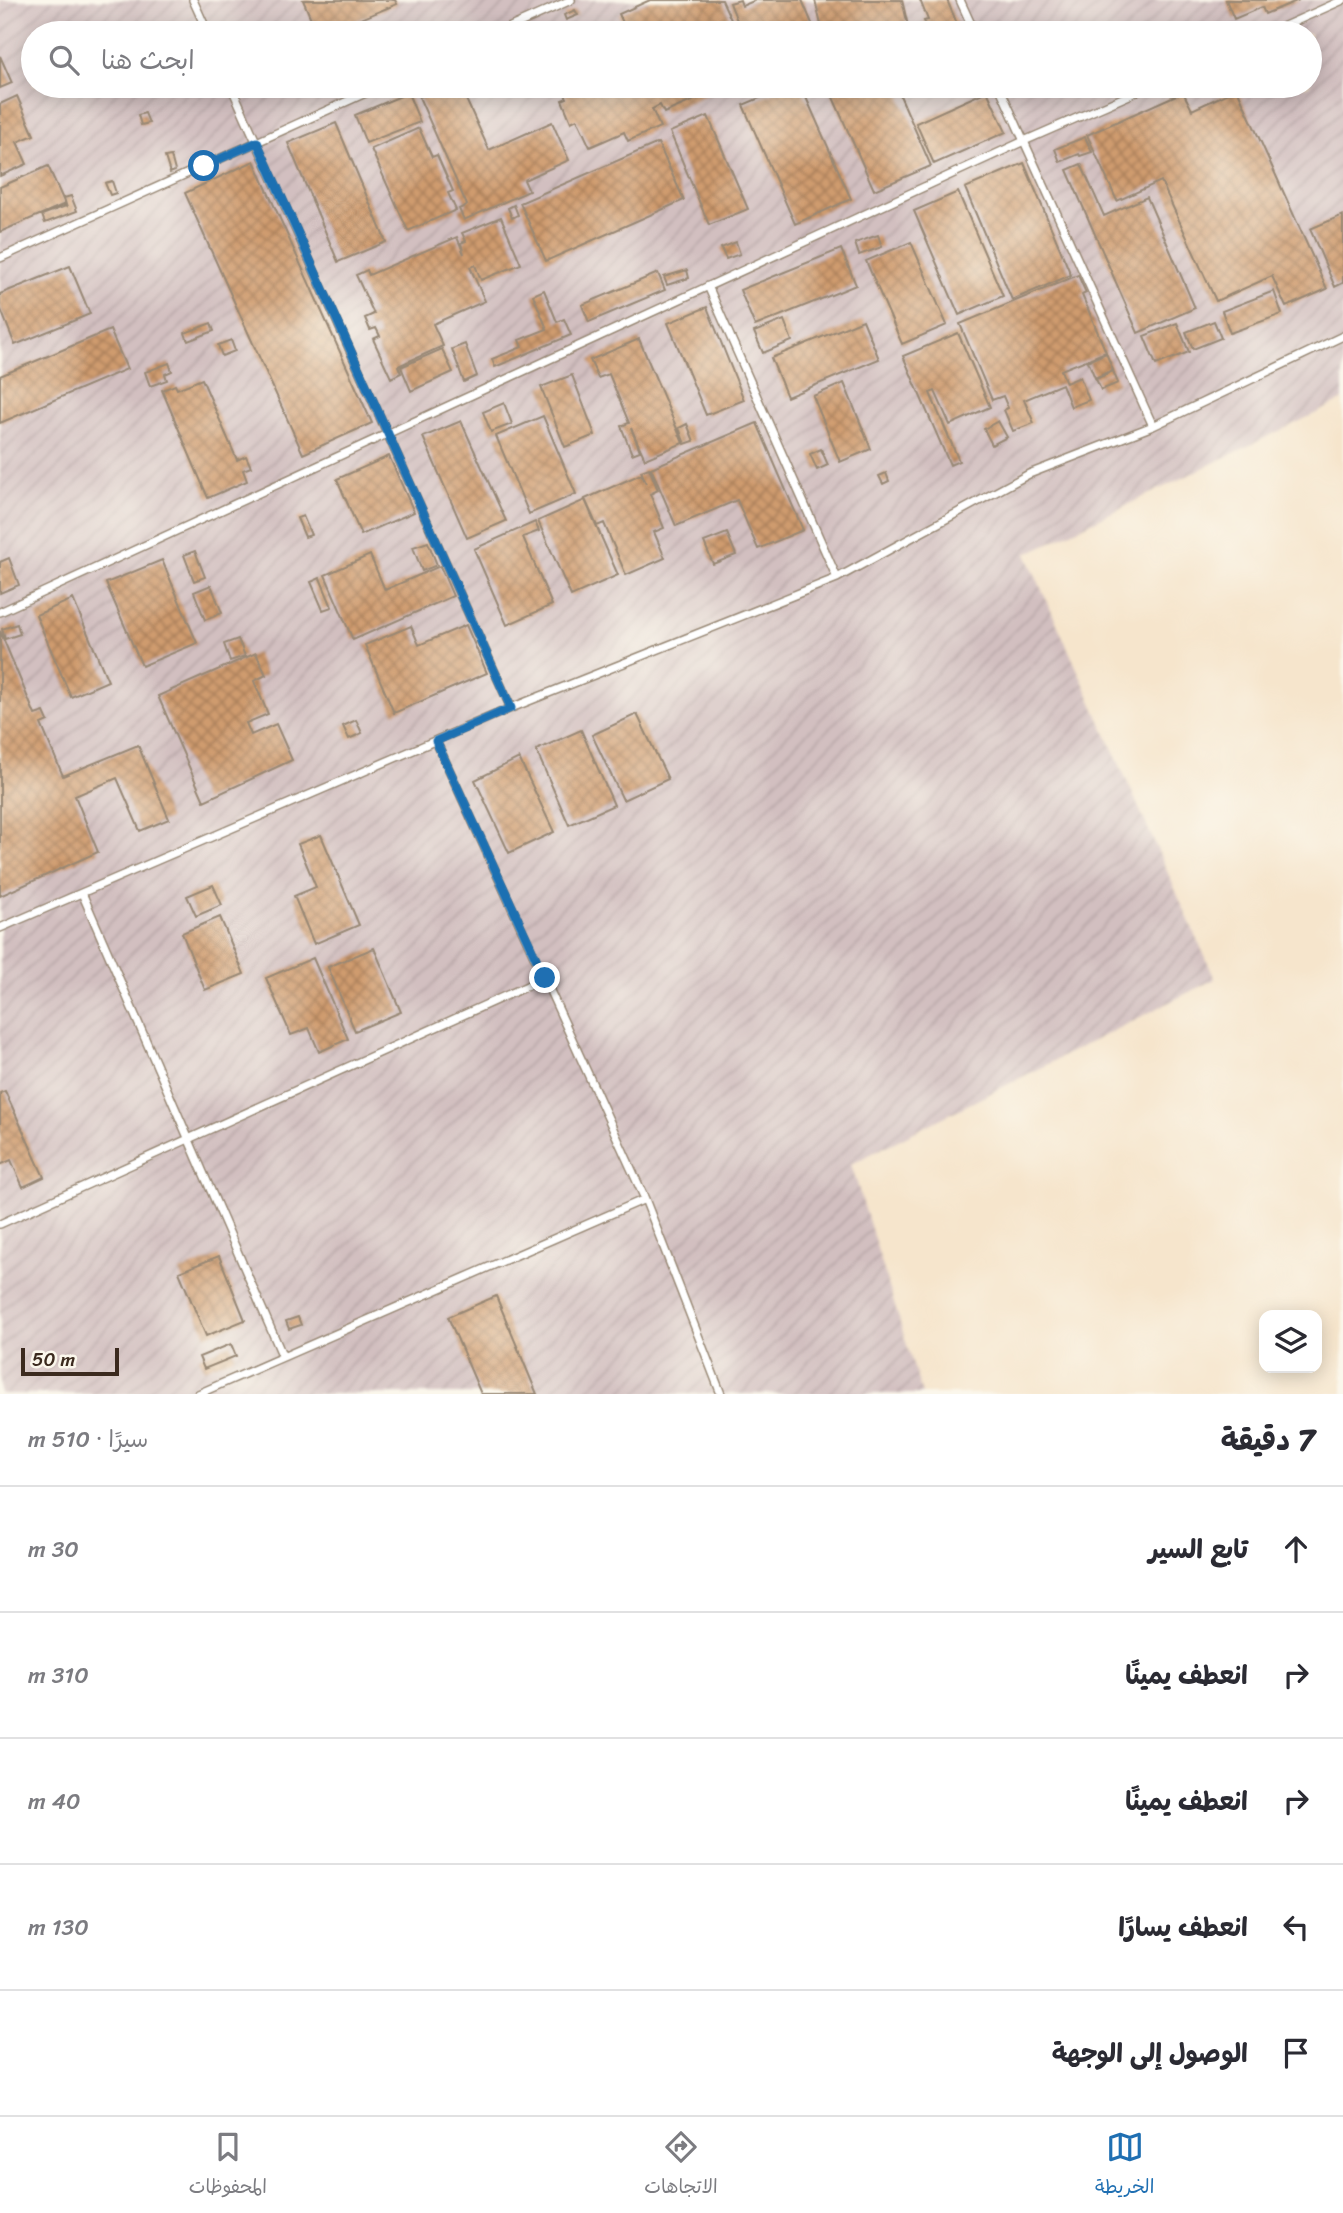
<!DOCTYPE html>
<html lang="ar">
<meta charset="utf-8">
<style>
body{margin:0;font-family:Sriracha,"Playpen Sans Arabic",sans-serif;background:#f7f7f7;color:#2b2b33;direction:rtl}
.controls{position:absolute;right:21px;bottom:21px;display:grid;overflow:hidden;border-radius:14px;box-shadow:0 4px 18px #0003}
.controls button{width:63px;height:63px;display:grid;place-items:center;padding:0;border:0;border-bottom:2px solid #e1e1e2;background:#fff;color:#2b2b33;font:35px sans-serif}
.scale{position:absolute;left:21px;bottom:18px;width:98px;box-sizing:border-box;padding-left:7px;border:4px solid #3b2a1e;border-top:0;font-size:19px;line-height:24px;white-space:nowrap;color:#3b2a1e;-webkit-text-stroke:5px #fbf7ec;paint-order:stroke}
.stop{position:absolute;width:21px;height:21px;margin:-16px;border:5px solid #1f6fb2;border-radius:50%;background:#fff}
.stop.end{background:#1f6fb2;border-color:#fff;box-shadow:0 2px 7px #0008}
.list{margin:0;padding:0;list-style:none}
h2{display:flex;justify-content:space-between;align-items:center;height:91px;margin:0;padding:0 28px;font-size:30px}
h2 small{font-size:23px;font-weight:400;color:#7c7c81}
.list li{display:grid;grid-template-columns:46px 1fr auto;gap:21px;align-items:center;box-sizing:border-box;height:126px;padding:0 28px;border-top:2px solid #e1e1e2}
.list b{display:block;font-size:26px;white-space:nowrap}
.list em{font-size:23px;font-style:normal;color:#7c7c81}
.icon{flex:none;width:38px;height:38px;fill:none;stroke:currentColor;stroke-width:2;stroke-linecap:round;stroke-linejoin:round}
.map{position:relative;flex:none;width:1343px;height:1394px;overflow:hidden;direction:ltr}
.search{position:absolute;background:#fff;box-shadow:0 4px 18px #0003;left:21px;right:21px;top:21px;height:77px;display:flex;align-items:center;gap:18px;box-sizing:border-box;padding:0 24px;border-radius:38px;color:#7c7c81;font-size:26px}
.sheet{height:721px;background:#fff}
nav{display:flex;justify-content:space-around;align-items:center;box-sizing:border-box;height:98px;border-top:2px solid #e1e1e2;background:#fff;font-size:19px;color:#7c7c81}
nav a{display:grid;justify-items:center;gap:4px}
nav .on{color:#1f6fb2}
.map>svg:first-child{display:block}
.industrial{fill:url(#industrial-furrows);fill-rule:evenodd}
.building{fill:url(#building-cross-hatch)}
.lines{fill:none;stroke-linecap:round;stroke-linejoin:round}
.lane-casing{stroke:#988875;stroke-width:10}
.lane{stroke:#fff;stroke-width:7}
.route{stroke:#1f6fb2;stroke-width:9}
</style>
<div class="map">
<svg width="1343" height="1394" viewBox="0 0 1343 1394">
<defs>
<pattern id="industrial-furrows" width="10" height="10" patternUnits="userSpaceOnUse" patternTransform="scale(1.75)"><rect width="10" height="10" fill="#d2bfc0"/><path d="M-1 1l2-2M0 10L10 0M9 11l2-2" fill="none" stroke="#b5a4a5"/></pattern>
<pattern id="building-cross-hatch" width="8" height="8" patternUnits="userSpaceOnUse" patternTransform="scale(1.75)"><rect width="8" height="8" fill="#cf9b6e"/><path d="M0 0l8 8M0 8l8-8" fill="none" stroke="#a97f5a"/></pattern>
</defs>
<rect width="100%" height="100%" fill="#fbf7ec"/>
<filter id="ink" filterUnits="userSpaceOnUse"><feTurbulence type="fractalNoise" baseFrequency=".0143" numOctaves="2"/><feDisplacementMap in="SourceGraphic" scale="14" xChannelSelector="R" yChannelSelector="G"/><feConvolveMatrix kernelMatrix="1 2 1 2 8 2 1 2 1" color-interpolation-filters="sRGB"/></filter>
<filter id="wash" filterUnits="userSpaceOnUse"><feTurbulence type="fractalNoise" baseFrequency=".00686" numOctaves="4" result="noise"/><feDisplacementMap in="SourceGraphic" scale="28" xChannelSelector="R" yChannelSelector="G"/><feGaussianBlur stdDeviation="1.57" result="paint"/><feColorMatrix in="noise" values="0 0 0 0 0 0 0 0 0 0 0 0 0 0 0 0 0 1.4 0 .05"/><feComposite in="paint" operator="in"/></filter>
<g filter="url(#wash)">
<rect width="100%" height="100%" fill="#f6e5cc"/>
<path class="industrial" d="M0 0H1343V400L1026 554 1215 979 851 1164 922 1394H0ZM33 33H1310V86H33Z"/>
<g id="blocks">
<path class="building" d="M303 0H395L397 4 327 33H317Z
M650 0H722L737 33H605L624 25 619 14Z
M740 0 742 6 756 0H802L816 33H742L730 3Z
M815 0H902L909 30 894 33H823Z
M920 0H947L961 33H929L924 21 928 20Z
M1226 0H1299L1265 14 1262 7 1234 19Z
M575 10 578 15 566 20 564 15Z
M575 24 579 33H554Z
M0 56 12 83 0 88Z
M443 86H460L489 150 552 122 569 160 524 180 529 191 464 220 459 209 467 205 419 97Z
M561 86H727L664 113 660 105 652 109 660 127 628 141 624 132 590 147 577 119 571 122 562 100 567 98Z
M788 86H801L851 199 795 224 743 105Z
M828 86H896L931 166 874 190Z
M1237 89 1327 289 1286 307 1272 276 1216 301 1161 181 1117 201 1087 135 1183 92 1192 110Z
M987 91 1006 132 934 164 916 123Z
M408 93 420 122 366 143 355 115Z
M17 96 34 135 17 142 27 164 0 176V104Z
M145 113 149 123 141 125 138 115Z
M708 116 748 209 709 225 670 132Z
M336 123 386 242 338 262 288 143Z
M419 128 432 157 437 155 453 191 448 193 456 210 408 231 371 149Z
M1085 137 1092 152 1080 156 1079 154 1060 162 1055 149Z
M658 143 684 200 546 261 520 203Z
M171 156 175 171 170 173 165 157Z
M254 161 372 423 303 454 185 193Z
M1024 163 1071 275 1012 300 965 188Z
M1081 164 1104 216 1147 197 1195 308 1138 333 1067 170Z
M48 166 65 204 0 232V187Z
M112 181 116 193 110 195 105 183Z
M958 192 1003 296 959 315 914 211Z
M71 196 77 211 45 223 42 215 66 206 67 208 64 198Z
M514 205 518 215 512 218 508 208Z
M1343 215V283L1335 287 1310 229Z
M501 217 521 264 481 280 475 265 470 267 485 301 433 324 443 346 398 366 401 373 391 378 373 339 380 336 376 328 370 330 365 318 374 314 356 275 367 270 369 275 457 237 464 254 461 243 466 241 462 233Z
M878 235 882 247 859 255 855 243Z
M736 242 740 254 726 259 721 248Z
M911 242 947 325 902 344 866 261Z
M841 249 856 285 755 326 740 290Z
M70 266 90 314 15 345 0 307V294Z
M687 270 689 278 667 285 664 277Z
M658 273 665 290 589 322 582 305Z
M1078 275 1086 293 1082 295 1106 352 1061 370 1066 383 1080 377 1089 400 1071 407 1062 384 1024 400 1034 423 1013 431 1004 410 1008 408 1003 396 992 400 960 324Z
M544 290 557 322 564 319 571 335 495 367 492 359 522 347 519 340 547 329 533 295Z
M1274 291 1282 314 1230 333 1222 311Z
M707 307 744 400 706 415 668 323Z
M784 320 792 341 763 353 754 332Z
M863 320 879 359 787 397 771 358Z
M1214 321 1221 338 1193 349 1186 332Z
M211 323 214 331 188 341 185 333Z
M1177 323 1189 352 1156 365 1144 336Z
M110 330 127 369 0 423V376Z
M958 333 990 407 950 425 935 391 930 393 959 461 950 465 903 356Z
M639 339 683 443 645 459 631 428 640 451 632 454 621 426 629 423 609 374 598 378 590 360Z
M231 340 235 351 222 356 218 345Z
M465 344 477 376 464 382 452 349Z
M442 349 453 372 411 391 401 367Z
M1106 353 1113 370 1095 378 1088 361Z
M169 363 172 371 165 374 167 380 150 386 145 372Z
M1113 371 1118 383 1101 390 1096 379Z
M572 375 595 435 565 447 541 387Z
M202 379 237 460 246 456 251 467 243 470 247 481 208 498 162 390 175 385 177 389Z
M844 383 871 449 840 462 813 396Z
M504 403 512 424 491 432 483 412Z
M543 416 576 494 529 514 496 436Z
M461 421 506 521 467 538 423 437Z
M998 421 1007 437 992 445 984 429Z
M757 423 803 530 758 549 737 500 676 526 651 468Z
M687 424 694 441 685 444 679 428Z
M821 449 828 465 817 470 810 454Z
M389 456 414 512 361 535 337 479Z
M649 468 658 490 650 494 664 528 654 532 665 558 626 575 604 523 597 526 585 499 641 474 646 483 641 471Z
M886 473 889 481 883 484 879 476Z
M585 500 618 575 571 596 538 521Z
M303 516 311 535 305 537 297 518Z
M535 522 539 531 523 537 552 605 507 625 474 549Z
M727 533 736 555 713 564 704 542Z
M428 542 437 565 422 571 413 547Z
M195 551 205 577 194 581 184 555Z
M370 555 385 590 440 566 453 596 353 640 325 575Z
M9 558 19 585 0 593V562Z
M162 560 197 643 142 666 106 583Z
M320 578 332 607 323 610 311 582Z
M211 585 222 613 205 620 194 592Z
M73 599 108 681 71 697 36 615Z
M17 624 20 634 5 639 2 629Z
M466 625 487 673 394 713 365 645 411 626 419 645Z
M0 631 35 715 44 712 48 721 41 724 63 776 138 745 169 819 140 831 117 778 75 796 98 852 0 896Z
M238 639 245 656 230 661 224 644Z
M256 653 266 675 254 681 268 714 246 723 251 735 276 724 292 760 204 801 158 696Z
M637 714 668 779 623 800 592 735Z
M356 720 362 733 349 739 343 726Z
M581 730 614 805 569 825 536 750Z
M519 758 554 832 509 853 475 780Z
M321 835 359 925 314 944 294 896 316 887 298 844Z
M213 885 222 905 196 916 187 896Z
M220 917 244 974 205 990 182 933Z
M374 948 401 1012 355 1031 328 967Z
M313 958 348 1039 319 1052 309 1028 291 1035 266 978Z
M5 1091 44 1177 23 1187 11 1160 0 1165V1093Z
M219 1256 245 1320 206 1336 179 1272Z
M496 1296 537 1394H481L448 1317Z
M298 1317 301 1325 289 1329 286 1321Z
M231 1344 236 1356 204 1369 199 1357Z"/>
</g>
</g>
<g filter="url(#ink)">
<use href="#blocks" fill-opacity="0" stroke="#988875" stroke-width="2"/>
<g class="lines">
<defs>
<path id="lane" d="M193 0 208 33
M960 0 975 33
M497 33 571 0
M1269 33 1343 0
M231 86 511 708
M999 86 1153 426
M0 258 381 86
M708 286 837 578
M0 612 1024 141 1150 86
M436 741 645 1199 721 1394
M82 893 283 1357
M0 928 511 708 837 578 1029 474 1153 426 1343 336
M0 1224 545 978
M198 1394 645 1199"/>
</defs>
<use href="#lane" class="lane-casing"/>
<use href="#lane" class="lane"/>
</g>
</g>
<g class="lines" filter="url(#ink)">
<path class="route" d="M204 166 257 142 511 708 436 741 545 978"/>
</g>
</svg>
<div class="controls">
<button><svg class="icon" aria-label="layers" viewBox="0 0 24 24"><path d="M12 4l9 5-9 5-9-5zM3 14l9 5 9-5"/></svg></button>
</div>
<div class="scale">50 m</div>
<div class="stop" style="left:204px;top:166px"></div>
<div class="stop end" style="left:545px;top:978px"></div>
<div class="search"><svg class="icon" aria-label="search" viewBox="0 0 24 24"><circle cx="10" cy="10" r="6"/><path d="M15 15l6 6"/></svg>ابحث هنا</div>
</div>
<section class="sheet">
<h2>7 دقيقة<small>سيرًا · 510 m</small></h2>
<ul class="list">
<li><svg class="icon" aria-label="ahead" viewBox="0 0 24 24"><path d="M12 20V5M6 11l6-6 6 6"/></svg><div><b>تابع السير</b></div><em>30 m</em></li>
<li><svg class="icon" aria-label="right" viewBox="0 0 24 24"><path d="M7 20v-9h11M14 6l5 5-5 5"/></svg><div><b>انعطف يمينًا</b></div><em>310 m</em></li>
<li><svg class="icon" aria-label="right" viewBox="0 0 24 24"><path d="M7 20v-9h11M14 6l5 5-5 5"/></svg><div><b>انعطف يمينًا</b></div><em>40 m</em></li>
<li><svg class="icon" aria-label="left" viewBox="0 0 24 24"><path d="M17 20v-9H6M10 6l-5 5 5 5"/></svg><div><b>انعطف يسارًا</b></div><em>130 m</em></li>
<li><svg class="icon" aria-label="arrive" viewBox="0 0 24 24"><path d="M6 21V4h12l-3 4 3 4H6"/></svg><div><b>الوصول إلى الوجهة</b></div></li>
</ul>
</section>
<nav>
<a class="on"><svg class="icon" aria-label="map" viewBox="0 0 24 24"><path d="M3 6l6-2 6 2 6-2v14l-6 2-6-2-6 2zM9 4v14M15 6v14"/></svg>الخريطة</a>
<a><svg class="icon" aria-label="directions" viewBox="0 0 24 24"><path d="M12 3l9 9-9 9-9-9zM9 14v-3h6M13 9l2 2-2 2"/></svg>الاتجاهات</a>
<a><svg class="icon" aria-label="saved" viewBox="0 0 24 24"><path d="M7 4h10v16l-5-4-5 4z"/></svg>المحفوظات</a>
</nav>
